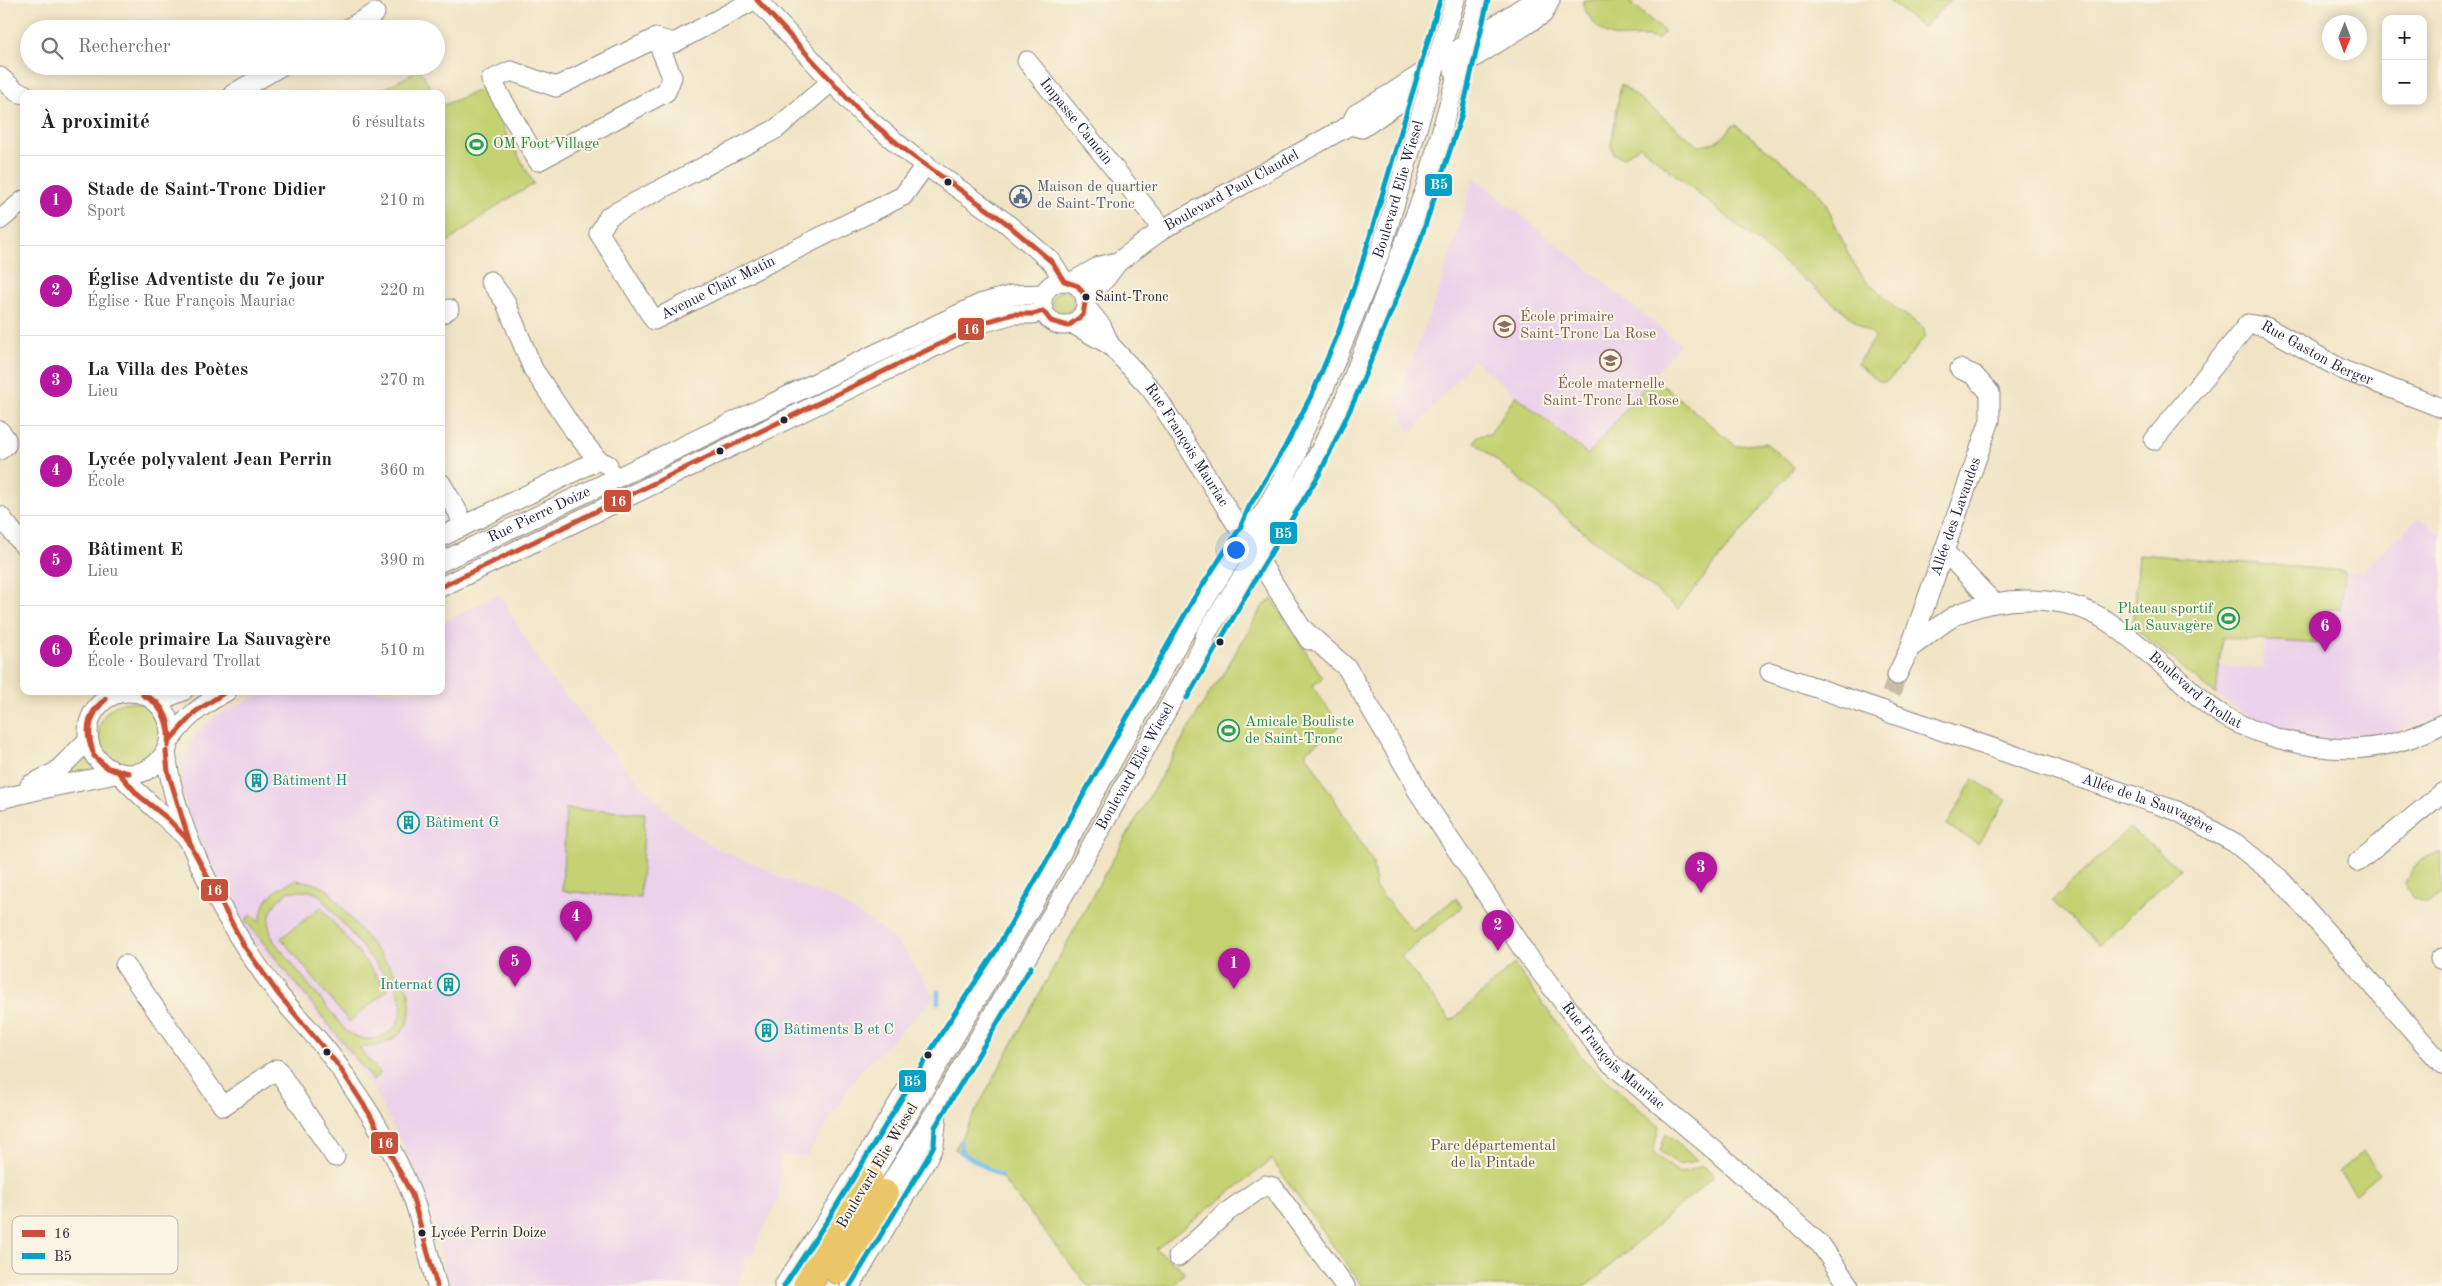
<!DOCTYPE html>
<html lang="fr">
<meta charset="utf-8">
<style>
body{margin:0;font-family:"Old Standard TT",serif;background:#f2f2f2;color:#202124}
.controls{position:absolute;right:15px;top:15px;display:grid;overflow:hidden;border-radius:10px;box-shadow:0 2px 12px #0003}
.controls button{width:45px;height:45px;display:grid;place-items:center;padding:0;border:0;border-bottom:1px solid #e0e0e0;background:#fff;color:#202124;font:25px sans-serif}
.compass{position:absolute;left:2322px;top:15px;width:45px;height:45px;border-radius:50%;background:#fff;box-shadow:0 2px 12px #0003;rotate:181deg}
.you{position:absolute;left:1235px;top:549px;width:18px;height:18px;margin:-12px;border:4px solid #fff;border-radius:50%;background:#1a73e8;box-shadow:0 0 0 8px #1a73e833}
.badge{display:grid;place-items:center;width:32px;height:32px;border-radius:50%;background:#b5179e;color:#fff;font-size:16px;font-weight:700}
.pin{position:absolute;translate:-50% -41px;filter:drop-shadow(0 1px 2px #0008)}
.pin::after{content:'';position:absolute;top:26px;width:18px;height:15px;background:inherit;clip-path:polygon(0 0,100% 0,50% 100%)}
.list{margin:0;padding:0;list-style:none}
h2{display:flex;justify-content:space-between;align-items:center;height:65px;margin:0;padding:0 20px;font-size:21px}
h2 small{font-size:16px;font-weight:400;color:#757577}
.list li{display:grid;grid-template-columns:32px 1fr auto;gap:15px;align-items:center;box-sizing:border-box;height:90px;padding:0 20px;border-top:1px solid #e0e0e0}
.list b{display:block;font-size:19px;white-space:nowrap}
.list p{margin:0;font-size:16px;white-space:nowrap;color:#757577}
.list em{font-size:16px;font-style:normal;color:#757577}
.icon{flex:none;width:28px;height:28px;fill:none;stroke:currentColor;stroke-width:2;stroke-linecap:round;stroke-linejoin:round}
.map{position:relative;flex:none;width:2442px;height:1286px;overflow:hidden}
.search{position:absolute;background:#fff;box-shadow:0 2px 12px #0003;left:20px;top:20px;width:425px;height:55px;display:flex;align-items:center;gap:12px;box-sizing:border-box;padding:0 18px;border-radius:28px;color:#757577;font-size:19px}
.panel{position:absolute;background:#fff;box-shadow:0 2px 12px #0003;left:20px;top:90px;width:425px;height:605px;border-radius:10px}
.map>svg:first-child{display:block}
.built{fill:#ecd1ea}
.green{fill:#c5d273;stroke:#747a57;fill-rule:evenodd}
.lines{fill:none;stroke-linecap:round;stroke-linejoin:round}
.stream{stroke:#76bced;stroke-width:4.5}
.minor-tunnel{stroke:#c7bda9;stroke-width:19;stroke-dasharray:19 9;stroke-linecap:butt}
.minor-casing{stroke:#898380;stroke-width:21}
.highway-casing{stroke:#898380;stroke-width:29}
.minor{stroke:#fff;stroke-width:19}
.highway{stroke:#ebc669;stroke-width:28}
.bus-1-casing{stroke:#fcf5e5;stroke-width:9}
.bus-2-casing{stroke:#fcf5e5;stroke-width:9}
.bus-1{stroke:#c84f39;stroke-width:5}
.bus-2{stroke:#02a2c7;stroke-width:5}
.bus-dot{fill:#22223b;stroke:#fcf5e5;stroke-width:2}
.labels{text-anchor:middle;dominant-baseline:central;stroke-width:4;stroke-linejoin:round;paint-order:stroke}
.bus-label{font-size:14px;fill:#22223b;stroke:#fcf5e5;text-anchor:start}
.street-label{font-size:15px;fill:#22223b;stroke:#fcf5e5}
.leisure-label{font-size:15px;fill:#27864d;stroke:#fcf5e5;text-anchor:start}
.service-label{font-size:15px;fill:#4e5e75;stroke:#fcf5e5;text-anchor:start}
.education-label{font-size:15px;fill:#785e54;stroke:#fcf5e5;text-anchor:start}
.culture-label{font-size:15px;fill:#0d838f;stroke:#fcf5e5;text-anchor:start}
.park-label{font-size:15px;fill:#53574c;stroke:#fcf5e5}
.key{fill:#fcf5e5;stroke:#bbb6b2;stroke-width:1}
.key-label{font-size:14px;fill:#22223b}
.line-badge{stroke:#fcf5e5;stroke-width:2}
.badge-label{font-size:14px;text-anchor:middle;font-weight:bold;fill:#fff}
</style>
<div class="map">
<svg width="2442" height="1286" viewBox="0 0 2442 1286">
<rect width="100%" height="100%" fill="#fcf5e5"/>
<filter id="ink" filterUnits="userSpaceOnUse"><feTurbulence type="fractalNoise" baseFrequency=".02" numOctaves="2"/><feDisplacementMap in="SourceGraphic" scale="10" xChannelSelector="R" yChannelSelector="G"/><feConvolveMatrix kernelMatrix="1 2 1 2 8 2 1 2 1" color-interpolation-filters="sRGB"/></filter>
<filter id="wash" filterUnits="userSpaceOnUse"><feTurbulence type="fractalNoise" baseFrequency=".0096" numOctaves="4" result="noise"/><feDisplacementMap in="SourceGraphic" scale="20" xChannelSelector="R" yChannelSelector="G"/><feGaussianBlur stdDeviation="1.12" result="paint"/><feColorMatrix in="noise" values="0 0 0 0 0 0 0 0 0 0 0 0 0 0 0 0 0 1.4 0 .05"/><feComposite in="paint" operator="in"/></filter>
<g filter="url(#wash)">
<rect width="100%" height="100%" fill="#f0e4c5"/>
<path class="built" d="M1474 177 1680 344 1588 455 1473 360 1411 434 1395 402 1438 293Z
M2419 517 2442 536V713L2431 720 2384 736 2349 740 2310 737 2269 726 2247 716 2216 695 2219 665 2263 668 2264 640 2324 643 2325 608 2341 609 2344 571 2361 572Z
M499 594 550 678 572 703 613 754 674 819 717 849 773 872 779 877 835 899 886 932 903 949 935 997 858 1074 807 1156 781 1155 778 1199 751 1256H745L744 1270 735 1286H449L430 1210 401 1141 373 1089 344 1050 250 935 211 870 193 826 182 789V764L195 735 217 715 267 691H441V623Z"/>
<path class="green" d="M1583 0H1627L1665 32 1658 39C1626 31 1613 49 1590 18 1586 11 1582 8 1583 0Z
M1889 0H1950L1923 28Z
M420 69 434 94H375Z
M1621 84 1699 146C1715 144 1723 140 1732 126L1736 125 1815 188 1825 202 1851 259 1865 280 1897 309 1924 328 1925 337 1890 379 1884 382 1877 380 1857 364 1875 337 1640 146 1623 158 1614 154 1611 146Z
M482 89 534 184 503 202 441 247V106Z
M1052 302a11 11 0 1 1 22 0a11 11 0 1 1-22 0Z
M1653 377 1736 446 1766 443 1794 467 1678 609 1474 442 1477 436 1490 434 1516 395 1588 455Z
M2139 554 2344 571 2341 609H2325L2324 644 2222 638 2216 695 2133 627Z
M1272 599 1323 678 1312 686 1341 725 1305 752 1373 862 1375 887 1413 931 1456 898 1462 907 1401 957 1451 1021 1514 964 1584 1060 1659 1126 1653 1153 1679 1173 1703 1166 1714 1176 1587 1286H1362L1272 1160 1156 1249 1185 1272 1173 1286H1088L998 1174 955 1149 1105 873 1211 690 1222 676 1262 607Z
M99 733a31 31 0 1 1 62 0a31 31 0 1 1-62 0Z
M84 755 96 772 76 777 72 769Z
M1973 779 2006 800 1978 844 1947 825Z
M566 809 645 813 640 898 562 891Z
M2129 828 2180 869 2099 945 2052 901Z
M2442 853V894L2426 903 2413 898 2405 883C2416 865 2420 855 2442 853Z
M296 880 314 883 328 890 408 989C418 1029 395 1046 359 1048L380 1074 373 1080 245 920 252 914 260 923C261 900 275 888 296 880ZM290 891H311L319 895 395 987C417 1021 379 1055 346 1031L274 941C263 921 271 902 290 891Z
M321 907 388 990 349 1022 281 938Z
M1666 1133 1697 1160 1679 1165 1660 1151Z
M2363 1152 2380 1173 2356 1193 2339 1172Z"/>
<g class="lines">
<path class="stream" d="M938 992V1003
M961 1141V1152L1001 1176"/>
</g>
</g>
<g filter="url(#ink)">
<g class="lines">
<path class="minor-tunnel" d="M1891 694 1897 675"/>
<defs>
<g id="minor">
<path d="M757 0 862 114 910 154 1005 222 1052 262 1064 281"/>
<path d="M347 29 375 13"/>
<path d="M656 38 672 77 666 92 538 161 491 80 511 71 556 87 656 38 674 43 754 0"/>
<path id="s1" d="M1027 61 1163 229"/>
<path d="M1454 70 1543 14 1550 0"/>
<path d="M0 77 17 92 24 94"/>
<path id="s2" d="M831 82 776 129 609 216 599 233 654 320 903 196 926 164"/>
<path d="M233 94 281 66"/>
<path d="M1350 125 1362 128 1406 98"/>
<path d="M0 220 24 200"/>
<circle cx="1064" cy="303" r="22"/>
<path d="M490 281 505 301 533 369 575 432 598 460"/>
<path d="M1072 282 1100 266 1118 262"/>
<path id="s3" d="M1086 297 1106 278 1118 262 1163 229 1350 125 1356 114 1392 93 1534 0"/>
<path id="s4" d="M1086 307 1102 327 1110 345 1150 388 1160 402 1309 640"/>
<path d="M441 314 449 309"/>
<path d="M1073 324 1110 345"/>
<path d="M0 431 6 439V445L0 450"/>
<path id="s5" d="M2154 440 2248 324 2266 327 2343 370 2442 408"/>
<path d="M441 483 458 512 463 526"/>
<path d="M0 516 24 546"/>
<path d="M441 537 598 460 608 465"/>
<path d="M1944 551 1994 603"/>
<path id="s6" d="M441 562 980 304 1013 295 1044 294"/>
<path d="M441 587 739 443 985 322 1013 314H1033L1043 311"/>
<path id="s7" d="M1303 629 1347 668 1410 775 1417 790 1522 948 1609 1062 1713 1149 1821 1245 1849 1286"/>
<path id="s8" d="M1910 648C1926 637 1943 621 1960 613 2005 595 2065 594 2107 621 2127 634 2147 652 2166 668 2184 682 2199 700 2218 712 2235 724 2254 731 2273 737 2334 755 2386 754 2442 724"/>
<path id="s9" d="M1770 672 2177 811 2235 843 2279 878 2442 1064"/>
<path id="s10" d="M1897 675 1910 648 1990 420V393L1974 375 1960 369"/>
<circle cx="129" cy="733" r="41"/>
<path d="M156 702 183 691"/>
<path d="M170 740C187 716 202 705 227 691"/>
<path d="M166 751C174 833 229 930 279 995 298 1019 322 1041 339 1067 366 1107 395 1150 412 1195 423 1224 428 1256 437 1286"/>
<path d="M30 785 56 772 88 740"/>
<path d="M2 799C40 788 80 782 119 773 140 797 165 816 188 839"/>
<path d="M2358 862 2442 793"/>
<path d="M2440 959 2442 958"/>
<path d="M125 965 223 1106 277 1069 335 1157"/>
<path id="s11" d="M869 1181 1034 902 1179 641 1226 566 1264 512 1296 456 1300 438 1323 391 1381 250 1455 0"/>
<path id="s12" d="M884 1194 937 1109 1070 884 1202 647 1206 634 1310 471 1342 407 1425 190 1478 0"/>
<path d="M1178 1257 1227 1212 1265 1185 1273 1187 1345 1286"/>
<path d="M784 1286 829 1218 907 1089 931 1073"/>
<path d="M850 1286 927 1159 934 1145 937 1113"/>
</g>
<path id="highway" d="M838 1270 884 1194
M807 1286 869 1181"/>
</defs>
<use href="#minor" class="minor-casing"/>
<use href="#highway" class="highway-casing"/>
<use href="#minor" class="minor"/>
<use href="#highway" class="highway"/>
<defs>
<path id="bus-1" d="M441 587 985 322 1013 314H1033L1043 311 1051 321 1068 326 1083 315 1086 297 1078 286 1064 281 1052 262 1005 222 910 154 862 114 757 0
M143 695C165 702 173 725 168 746
M143 695C164 706 170 724 168 746
M170 740 195 712 227 691
M166 751 168 772 190 843
M93 752C84 732 87 711 106 699
M93 752C86 732 90 713 106 699
M94 756 108 768 129 773
M94 756C103 767 114 773 129 773
M119 773 138 795 167 818 188 840 244 946 279 995 338 1065 369 1113 412 1195 437 1286"/>
<path id="bus-2" d="M1187 698 1263 566 1320 473 1355 399 1419 244 1461 117 1488 0
M784 1286 829 1218 941 1034 995 952 1193 600 1240 528 1249 507 1285 447 1313 392 1339 331 1362 263 1440 0
M850 1286 927 1159 934 1145 935 1127 1031 967"/>
</defs>
<use href="#bus-1" class="bus-1-casing"/>
<use href="#bus-2" class="bus-2-casing"/>
<use href="#bus-1" class="bus-1"/>
<use href="#bus-2" class="bus-2"/>
</g>
</g>
<defs>
<symbol id="stadium-ring" viewBox="-11 -11 22 22"><circle r="9.5" fill="#fcf5e5" stroke="#2e9e5b" stroke-width="1.5"/><path d="M0-5a6.5 5 0 1 0 0 10a6.5 5 0 1 0 0-10ZM-3.5-1.8h7v3.6h-7Z" fill="#2e9e5b"/></symbol>
<symbol id="civic-ring" viewBox="-11 -11 22 22"><circle r="9.5" fill="#fcf5e5" stroke="#5c6f8a" stroke-width="1.5"/><path d="M-.6-6.5H3V-4.5H.6V-3L4-1V1h2V6H-6V1h2V-1L-.6-3ZM-1.2 2.5V6h2.4V2.5Z" fill="#5c6f8a"/></symbol>
<symbol id="school-ring" viewBox="-11 -11 22 22"><circle r="9.5" fill="#fcf5e5" stroke="#8d6e63" stroke-width="1.5"/><path d="M0-5L7-2L0 1L-7-2ZM-4 1L0 2.5L4 1V4Q0 6-4 4Z" fill="#8d6e63"/></symbol>
<symbol id="building-ring" viewBox="-11 -11 22 22"><circle r="9.5" fill="#fcf5e5" stroke="#0f9aa8" stroke-width="1.5"/><path d="M-4-6H4V6H1V3H-1V6H-4ZM-2.5-4.3h1.7v1.8h-1.7ZM.8-4.3h1.7v1.8H.8ZM-2.5-1h1.7V.8h-1.7ZM.8-1h1.7V.8H.8Z" fill="#0f9aa8"/></symbol>
</defs>
<g fill-rule="evenodd">
<use href="#stadium-ring" x="464" y="132" width="25" height="25"/>
<use href="#civic-ring" x="1008" y="184" width="25" height="25"/>
<use href="#school-ring" x="1492" y="314" width="25" height="25"/>
<use href="#school-ring" x="1598" y="348" width="25" height="25"/>
<use href="#stadium-ring" x="2216" y="606" width="25" height="25"/>
<use href="#stadium-ring" x="1216" y="718" width="25" height="25"/>
<use href="#building-ring" x="244" y="768" width="25" height="25"/>
<use href="#building-ring" x="396" y="810" width="25" height="25"/>
<use href="#building-ring" x="436" y="972" width="25" height="25"/>
<use href="#building-ring" x="754" y="1018" width="25" height="25"/>
</g>
<g class="bus-dot">
<circle cx="948" cy="182" r="4.5"/>
<circle cx="1086" cy="297" r="4.5"/>
<circle cx="784" cy="420" r="4.5"/>
<circle cx="720" cy="451" r="4.5"/>
<circle cx="1220" cy="642" r="4.5"/>
<circle cx="327" cy="1052" r="4.5"/>
<circle cx="928" cy="1055" r="4.5"/>
<circle cx="422" cy="1233" r="4.5"/>
</g>
<g class="labels">
<g class="bus-label">
<text x="1095" y="297">Saint-Tronc</text>
<text x="431" y="1233">Lycée Perrin Doize</text>
</g>
<g class="street-label">
<text stroke="none"><textPath href="#s1" startOffset="78">Impasse Camoin</textPath></text>
<text stroke="none"><textPath href="#s11" startOffset="1128">Boulevard Elie Wiesel</textPath></text>
<text stroke="none"><textPath href="#s3" startOffset="182">Boulevard Paul Claudel</textPath></text>
<text stroke="none"><textPath href="#s2" startOffset="455">Avenue Clair Matin</textPath></text>
<text stroke="none"><textPath href="#s5" startOffset="225">Rue Gaston Berger</textPath></text>
<text stroke="none"><textPath href="#s4" startOffset="172">Rue François Mauriac</textPath></text>
<text stroke="none"><textPath href="#s6" startOffset="109">Rue Pierre Doize</textPath></text>
<text stroke="none"><textPath href="#s10" startOffset="169">Allée des Lavandes</textPath></text>
<text stroke="none"><textPath href="#s8" startOffset="326">Boulevard Trollat</textPath></text>
<text stroke="none"><textPath href="#s12" startOffset="496">Boulevard Elie Wiesel</textPath></text>
<text stroke="none"><textPath href="#s9" startOffset="400">Allée de la Sauvagère</textPath></text>
<text stroke="none"><textPath href="#s7" startOffset="531">Rue François Mauriac</textPath></text>
<text transform="translate(878 1166) rotate(-59)">Boulevard Elie Wiesel</text>
</g>
<g class="leisure-label">
<text x="493" y="144">OM Foot Village</text>
<text x="2213" y="609" text-anchor="end">Plateau sportif<tspan x="2213" dy="17">La Sauvagère</tspan></text>
<text x="1245" y="722">Amicale Bouliste<tspan x="1245" dy="17">de Saint-Tronc</tspan></text>
</g>
<g class="service-label">
<text x="1037" y="187">Maison de quartier<tspan x="1037" dy="17">de Saint-Tronc</tspan></text>
</g>
<g class="education-label">
<text x="1520" y="317">École primaire<tspan x="1520" dy="17">Saint-Tronc La Rose</tspan></text>
<text x="1611" y="384" text-anchor="middle">École maternelle<tspan x="1611" dy="17">Saint-Tronc La Rose</tspan></text>
</g>
<g class="culture-label">
<text x="272" y="781">Bâtiment H</text>
<text x="425" y="823">Bâtiment G</text>
<text x="433" y="985" text-anchor="end">Internat</text>
<text x="783" y="1030">Bâtiments B et C</text>
</g>
<g class="park-label">
<text x="1493" y="1146">Parc départemental<tspan x="1493" dy="17">de la Pintade</tspan></text>
</g>
</g>
<rect x="12" y="1216" width="166" height="58" rx="8" class="key"/>
<rect x="22" y="1230" width="23" height="7" fill="#c84f39"/>
<rect x="22" y="1253" width="23" height="6" fill="#02a2c7"/>
<g class="key-label">
<text x="54" y="1238">16</text>
<text x="54" y="1261">B5</text>
</g>
<g class="line-badge">
<rect x="1424" y="173" width="29" height="24" rx="5" fill="#02a2c7"/>
<rect x="957" y="317" width="28" height="24" rx="5" fill="#c84f39"/>
<rect x="603" y="489" width="29" height="24" rx="5" fill="#c84f39"/>
<rect x="1269" y="521" width="29" height="24" rx="5" fill="#02a2c7"/>
<rect x="200" y="878" width="29" height="24" rx="5" fill="#c84f39"/>
<rect x="898" y="1069" width="29" height="24" rx="5" fill="#02a2c7"/>
<rect x="370" y="1131" width="29" height="24" rx="5" fill="#c84f39"/>
</g>
<g class="badge-label">
<text x="1439" y="189">B5</text>
<text x="971" y="334">16</text>
<text x="618" y="506">16</text>
<text x="1283" y="538">B5</text>
<text x="214" y="895">16</text>
<text x="912" y="1086">B5</text>
<text x="385" y="1148">16</text>
</g>
</svg>
<div class="controls">
<button>+</button>
<button>−</button>
</div>
<svg class="compass" viewBox="-18 -18 36 36"><path d="M0-13l5 13h-10z" fill="#e53935"/><path d="M0 13l5-13h-10z" fill="#757577"/></svg>
<div class="you"></div>
<div class="pin badge" style="left:1234px;top:989px">1</div>
<div class="pin badge" style="left:1498px;top:951px">2</div>
<div class="pin badge" style="left:1701px;top:893px">3</div>
<div class="pin badge" style="left:576px;top:942px">4</div>
<div class="pin badge" style="left:515px;top:987px">5</div>
<div class="pin badge" style="left:2325px;top:652px">6</div>
<div class="search"><svg class="icon" aria-label="search" viewBox="0 0 24 24"><circle cx="10" cy="10" r="6"/><path d="M15 15l6 6"/></svg>Rechercher</div>
<section class="panel">
<h2>À proximité<small>6 résultats</small></h2>
<ul class="list">
<li><span class="badge">1</span><div><b>Stade de Saint-Tronc Didier</b><p>Sport</p></div><em>210 m</em></li>
<li><span class="badge">2</span><div><b>Église Adventiste du 7e jour</b><p>Église · Rue François Mauriac</p></div><em>220 m</em></li>
<li><span class="badge">3</span><div><b>La Villa des Poètes</b><p>Lieu</p></div><em>270 m</em></li>
<li><span class="badge">4</span><div><b>Lycée polyvalent Jean Perrin</b><p>École</p></div><em>360 m</em></li>
<li><span class="badge">5</span><div><b>Bâtiment E</b><p>Lieu</p></div><em>390 m</em></li>
<li><span class="badge">6</span><div><b>École primaire La Sauvagère</b><p>École · Boulevard Trollat</p></div><em>510 m</em></li>
</ul>
</section>
</div>
